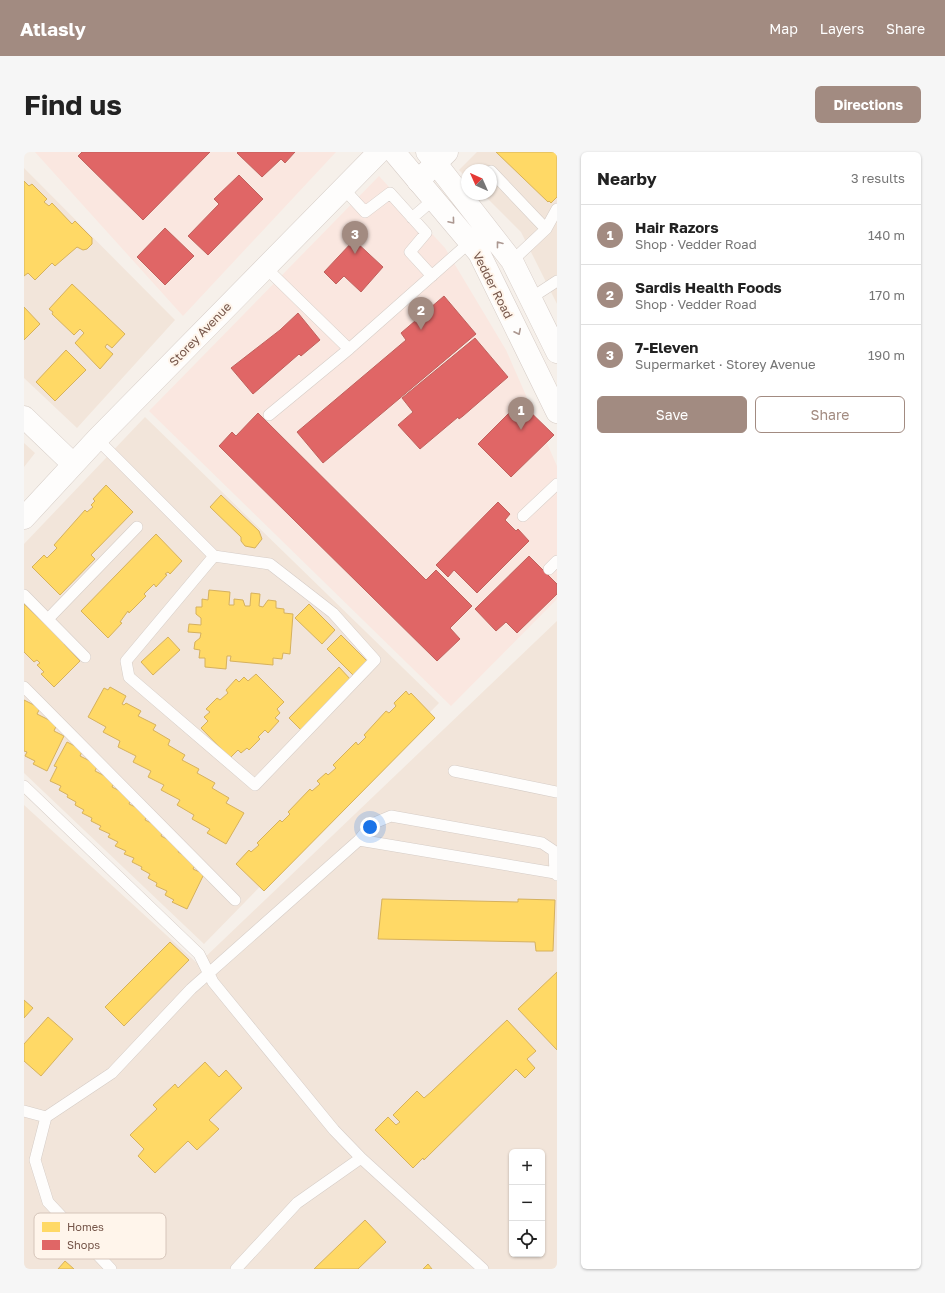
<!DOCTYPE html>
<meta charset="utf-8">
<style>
body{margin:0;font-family:"Golos Text",sans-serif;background:#f6f6f6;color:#222}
.controls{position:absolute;right:12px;bottom:12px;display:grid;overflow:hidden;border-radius:6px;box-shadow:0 1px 3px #0004}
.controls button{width:36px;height:36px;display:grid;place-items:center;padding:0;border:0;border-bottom:1px solid #e0e0e0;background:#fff;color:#222;font:20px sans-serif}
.compass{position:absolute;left:437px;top:12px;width:36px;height:36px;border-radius:50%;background:#fff;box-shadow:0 1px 3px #0004;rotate:315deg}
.you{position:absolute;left:346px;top:675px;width:14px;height:14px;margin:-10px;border:3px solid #fff;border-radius:50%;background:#1a73e8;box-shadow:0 0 0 6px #1a73e833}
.badge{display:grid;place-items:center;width:26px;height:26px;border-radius:50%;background:#a28b81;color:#fff;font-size:13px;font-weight:700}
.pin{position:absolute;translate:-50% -33px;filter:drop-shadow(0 1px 2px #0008)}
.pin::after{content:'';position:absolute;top:21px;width:14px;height:12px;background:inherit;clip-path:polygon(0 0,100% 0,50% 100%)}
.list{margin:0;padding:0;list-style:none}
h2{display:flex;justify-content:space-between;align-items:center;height:52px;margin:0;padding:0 16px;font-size:17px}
h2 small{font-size:13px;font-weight:400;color:#767676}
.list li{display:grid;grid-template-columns:26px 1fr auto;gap:12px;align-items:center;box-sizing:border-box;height:60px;padding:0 16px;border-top:1px solid #e0e0e0}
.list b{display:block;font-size:15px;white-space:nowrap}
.list p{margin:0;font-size:13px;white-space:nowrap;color:#767676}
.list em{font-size:13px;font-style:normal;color:#767676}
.actions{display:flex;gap:8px;padding:12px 16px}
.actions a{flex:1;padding:9px 0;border:1px solid #a28b81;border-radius:6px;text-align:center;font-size:14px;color:#a28b81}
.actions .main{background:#a28b81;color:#fff}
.icon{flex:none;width:22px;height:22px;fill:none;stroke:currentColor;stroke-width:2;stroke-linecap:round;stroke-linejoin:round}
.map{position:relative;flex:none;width:533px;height:1117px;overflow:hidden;border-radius:6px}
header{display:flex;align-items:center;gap:24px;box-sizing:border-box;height:56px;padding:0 20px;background:#a28b81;color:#fff}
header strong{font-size:19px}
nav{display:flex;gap:22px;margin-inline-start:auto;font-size:14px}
.intro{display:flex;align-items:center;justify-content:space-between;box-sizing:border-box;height:96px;padding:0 24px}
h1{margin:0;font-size:28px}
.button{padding:10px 18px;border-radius:6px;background:#a28b81;color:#fff;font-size:14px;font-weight:700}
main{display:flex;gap:24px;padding:0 24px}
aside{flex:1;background:#fff;border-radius:6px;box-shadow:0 1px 3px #0004}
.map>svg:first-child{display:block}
.residential{fill:#f2e5da;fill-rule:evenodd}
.commercial{fill:#fae7e0}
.homes{fill:#ffd966;stroke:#d6b15d}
.shops{fill:#e06666;stroke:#c0615d}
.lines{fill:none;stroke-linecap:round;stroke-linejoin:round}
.lane-casing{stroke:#d5ccc6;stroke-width:12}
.street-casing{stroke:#d5ccc6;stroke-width:23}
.secondary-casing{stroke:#d6ccc6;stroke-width:23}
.lane{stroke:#fefdfc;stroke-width:11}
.street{stroke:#fefdfc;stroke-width:22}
.secondary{stroke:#fefdfc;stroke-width:22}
.oneway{stroke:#ac9891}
.labels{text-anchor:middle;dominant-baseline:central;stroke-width:4;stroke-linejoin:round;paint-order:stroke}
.street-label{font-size:12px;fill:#755549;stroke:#fff5eb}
.key{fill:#fff5eb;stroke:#d6c5ba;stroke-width:1}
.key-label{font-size:11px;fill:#755549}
</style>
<header>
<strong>Atlasly</strong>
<nav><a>Map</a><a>Layers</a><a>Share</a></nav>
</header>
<div class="intro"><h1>Find us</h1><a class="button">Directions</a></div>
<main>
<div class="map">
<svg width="533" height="1117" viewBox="0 0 533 1117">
<rect width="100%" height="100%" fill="#f6f0ea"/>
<path class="residential" d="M453 0H533V152L497 80 459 42H467V18H443V26L435 18Z
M0 16 151 168 53 276 0 226Z
M121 265 415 551 180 792 0 621V392Z
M0 291 11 301 0 315Z
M533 469V1117H0V653L174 812ZM488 1000H518V1102H488Z"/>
<path class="commercial" d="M11 0H312L159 164Z
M355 24 421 96 482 198 533 314V447L427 554 125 259Z"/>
<path class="homes" d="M472 0H533V45L527 51 525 49 524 50Z
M0 29 5 34 8 32 23 47 20 50 25 54 28 51 48 72 51 69 68 86V92L63 97 59 98 53 95 31 114 28 111 11 128 4 121 0 124Z
M48 132 101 182 88 196 83 192 81 195 89 202 76 217 51 191 60 181 56 177 50 183 28 162 29 160 25 157Z
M0 155 16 172 0 188Z
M42 198 62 218 31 249 12 230Z
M82 333 109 360 67 403 71 407 36 443 8 415 20 403 23 406 33 396 30 393 61 358 63 360 69 355 67 353 71 349 69 347Z
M197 343 235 379 238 387 231 396 221 394 217 389V385L186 355Z
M132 382 158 409 146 422 144 420 141 422 143 423 132 435 130 432 120 442 122 444 105 461 104 459 101 463 96 470 98 471 84 486 57 459Z
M185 438 206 440 205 453H210V447L219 448 221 454H226L227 441 236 442 235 454 239 455 244 448 252 449V456L260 457V461L269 462 266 502 259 501 258 507 249 506V513L206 509 207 504H203L202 517 181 515V506H175L176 498 170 497 171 490 176 486 177 481 164 480 165 472 177 473V466L172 462V455H178V447L184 448Z
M0 452 41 491 40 492 56 509 30 535 17 522 20 520 13 513 16 511 13 508 10 510 0 500Z
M285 452 311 478 298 492 271 466Z
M317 483 343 509 329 523 303 497Z
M144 485 156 498 129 523 117 510Z
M315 515 327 528 277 578 265 566Z
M232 522 260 550 253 557 256 561 251 566 255 569 244 581 241 578 234 585 236 587 225 598 223 596 217 601 214 598 206 606 177 576 184 569 180 565 186 560 182 557 193 546 196 548 204 541 202 538 212 527 215 530 220 525 224 529Z
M86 535 102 544 98 552 100 553 102 551 117 559 114 564 132 573 129 578 146 588 144 593 161 603 158 608 175 617 173 621 191 631 188 636 205 646 202 651 220 661 202 692 183 681 186 677 168 667 170 663 153 653 156 648 137 638 140 633 124 625 127 619 109 610 112 604 94 595 96 589 79 580 82 575 64 565 80 536 84 538Z
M382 539 385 543 387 541 411 566 240 739 212 712 225 698 227 700 235 693 233 691 256 668 258 670 266 662 264 660 286 637 288 639 296 632 293 629 302 621 304 623 312 616 309 613 332 590 334 593 342 585 340 583 362 559 365 561 372 554 370 551Z
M0 548 16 556 13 562 33 572 30 579 40 584 23 619 9 612 11 609 1 604 3 600 0 599Z
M43 590 59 598 56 604 74 613 71 619 91 629 88 635 108 645 105 652 124 661 121 668 140 677 137 684 157 694 154 700 173 710 169 717 180 722 163 757 148 750 150 748 141 743 143 739 132 734 133 731 124 726 126 722 117 717 118 715 108 710 110 706 100 702 102 699 91 694 94 690 84 685 86 682 75 677 77 674 67 669 68 666 58 661 60 658 51 653 52 650 43 645 44 643 35 638 37 634 26 629 33 615 30 614Z
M358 747 494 750V747L531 748 529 799H512L511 790 354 787Z
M146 790 165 808 100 874 81 855Z
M533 820V898L494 857Z
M0 848 9 856 0 866Z
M24 865 49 887 17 924 0 909V892Z
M483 868 512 899 503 907 511 916 501 926 492 917 400 1008 399 1006 389 1016 351 978 364 965 372 973 376 970 369 963 393 939 400 946 407 940Z
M181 910 195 925 202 918 218 936 185 968 195 977 173 998 164 989 131 1021 114 1004 120 997 106 983 133 957 129 953 151 932 154 936Z
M341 1068 362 1090 334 1117H290Z
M41 1109 50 1117H34Z
M404 1112 408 1117H399Z"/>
<path class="shops" d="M58 0H186L119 68 54 4Z
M214 0H271L261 11 257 7 238 25 213 1Z
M215 23 239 47 184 103 164 84 195 52 190 47Z
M141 76 170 104 141 133 113 105Z
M330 88 359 115 337 140 320 124 312 132 300 120Z
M420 144 452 182 299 311 273 280 382 188 377 181Z
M274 161 296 188 277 204 275 202 229 242 207 216 256 178Z
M451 186 484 225 439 264 435 267 434 265 396 297 374 273 389 260 378 246Z
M496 250 530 283 487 325 454 292Z
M234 261 402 428 412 418 448 454 426 476 436 487 413 509 195 294 208 280 212 284Z
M474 350 486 362 481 368 492 379 494 377 505 389 453 441 430 418 424 425 412 413Z
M505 404 533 432V442L493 481 482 470 472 479 451 457Z"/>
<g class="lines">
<defs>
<path id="lane" d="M467 19 522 77
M319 36 341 60 366 41 402 81 386 100 408 124
M388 66 410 47
M488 109 522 77 533 57
M241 115 325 197 245 263
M507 146 533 129
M325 197 446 90
M73 287 190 404 246 412 309 461 351 508 231 633 105 525 102 509 190 404
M499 364 533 332
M525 417 533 409
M0 443 61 505
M24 467 113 375
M0 535 211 748
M430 619 533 640
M0 634 175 802 189 830 310 978 337 1006 459 1117
M335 688 348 672 367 664 518 691 530 699 531 721
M0 959 22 965 88 921 167 837 335 688 531 721 533 723
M22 965 11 1008 24 1050 87 1117
M212 1117 273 1051 337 1006"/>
<path id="street" d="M394 29 423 0
M0 265 49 312
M0 366 73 287 355 0"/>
<path id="secondary" d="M370 0 455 101 533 260
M403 0 488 109 533 200"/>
</defs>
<use href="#lane" class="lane-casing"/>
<use href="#street" class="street-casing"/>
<use href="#secondary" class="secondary-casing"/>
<use href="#lane" class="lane"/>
<use href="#street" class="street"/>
<use href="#secondary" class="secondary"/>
</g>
<defs><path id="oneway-chevron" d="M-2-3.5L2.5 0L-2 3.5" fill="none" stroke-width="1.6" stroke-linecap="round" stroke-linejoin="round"/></defs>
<g class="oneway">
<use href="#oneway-chevron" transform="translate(428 69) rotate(50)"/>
<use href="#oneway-chevron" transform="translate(475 92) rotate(-128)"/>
<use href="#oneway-chevron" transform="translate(494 180) rotate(64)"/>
</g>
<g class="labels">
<g class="street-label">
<text transform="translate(469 133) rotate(63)">Vedder Road</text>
<text transform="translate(176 182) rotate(-46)">Storey Avenue</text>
</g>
</g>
<rect x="10" y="1061" width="132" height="46" rx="6" class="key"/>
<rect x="18" y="1070" width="18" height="10" fill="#ffd966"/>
<rect x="18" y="1088" width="18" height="10" fill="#e06666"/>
<g class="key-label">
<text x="43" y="1079">Homes</text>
<text x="43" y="1097">Shops</text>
</g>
</svg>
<div class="controls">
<button>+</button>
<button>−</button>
<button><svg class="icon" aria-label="locate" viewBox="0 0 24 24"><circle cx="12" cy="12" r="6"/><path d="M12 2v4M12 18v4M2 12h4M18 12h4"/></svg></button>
</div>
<svg class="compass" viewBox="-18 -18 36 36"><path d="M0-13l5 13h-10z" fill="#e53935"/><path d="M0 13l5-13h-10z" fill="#767676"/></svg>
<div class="you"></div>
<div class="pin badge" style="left:497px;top:278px">1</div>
<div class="pin badge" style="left:397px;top:178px">2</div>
<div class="pin badge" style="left:331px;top:102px">3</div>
</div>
<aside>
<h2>Nearby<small>3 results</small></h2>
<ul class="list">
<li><span class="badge">1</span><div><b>Hair Razors</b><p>Shop · Vedder Road</p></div><em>140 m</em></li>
<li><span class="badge">2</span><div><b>Sardis Health Foods</b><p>Shop · Vedder Road</p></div><em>170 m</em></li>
<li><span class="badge">3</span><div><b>7-Eleven</b><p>Supermarket · Storey Avenue</p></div><em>190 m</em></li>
</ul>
<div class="actions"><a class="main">Save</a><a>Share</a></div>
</aside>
</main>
